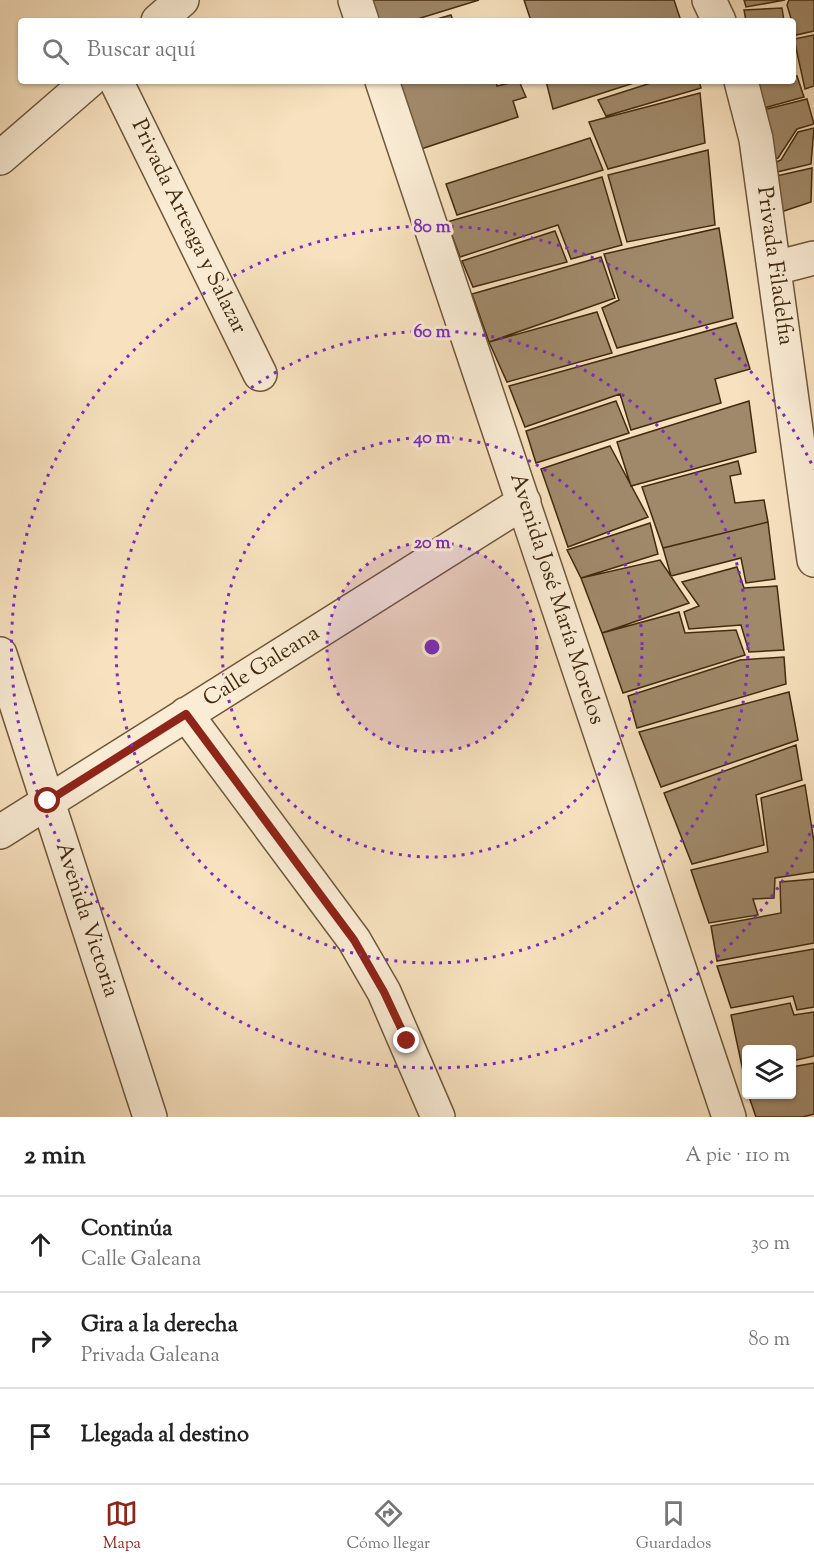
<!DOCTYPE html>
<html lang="es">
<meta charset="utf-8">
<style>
body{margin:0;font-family:"Sorts Mill Goudy",serif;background:#f6f6f6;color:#222}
.controls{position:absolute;right:18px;bottom:18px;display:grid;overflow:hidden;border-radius:6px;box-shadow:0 2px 4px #0004}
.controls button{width:54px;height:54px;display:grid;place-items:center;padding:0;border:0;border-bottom:2px solid #e0e0e0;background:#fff;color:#222;font:30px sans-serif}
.stop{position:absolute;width:18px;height:18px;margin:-14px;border:4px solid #8f2418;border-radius:50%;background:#fff}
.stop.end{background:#8f2418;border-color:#fff;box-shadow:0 2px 6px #0008}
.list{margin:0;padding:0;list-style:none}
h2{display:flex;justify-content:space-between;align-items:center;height:78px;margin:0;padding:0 24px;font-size:26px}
h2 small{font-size:20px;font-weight:400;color:#767676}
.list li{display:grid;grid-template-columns:39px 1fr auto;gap:18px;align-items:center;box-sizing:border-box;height:96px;padding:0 24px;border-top:2px solid #e0e0e0}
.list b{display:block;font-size:22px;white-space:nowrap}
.list p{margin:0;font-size:20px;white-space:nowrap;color:#767676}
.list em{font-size:20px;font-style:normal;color:#767676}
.icon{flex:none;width:33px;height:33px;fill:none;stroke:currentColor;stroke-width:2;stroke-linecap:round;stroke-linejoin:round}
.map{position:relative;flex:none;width:814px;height:1117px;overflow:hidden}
.search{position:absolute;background:#fff;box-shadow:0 2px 4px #0004;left:18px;right:18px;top:18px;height:66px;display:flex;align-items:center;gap:15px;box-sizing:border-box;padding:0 21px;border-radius:6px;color:#767676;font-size:22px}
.sheet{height:366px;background:#fff}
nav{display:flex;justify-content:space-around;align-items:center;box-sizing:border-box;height:84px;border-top:2px solid #e0e0e0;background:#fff;font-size:16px;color:#767676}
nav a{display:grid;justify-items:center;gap:3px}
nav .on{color:#8f2418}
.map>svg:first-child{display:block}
.building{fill:#a0896a;stroke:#422a0e;stroke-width:1.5}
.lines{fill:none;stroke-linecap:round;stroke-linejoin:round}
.street-casing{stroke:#6f583a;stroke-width:36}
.street{stroke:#faecd5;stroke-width:33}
.route{stroke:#8f2418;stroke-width:8}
.ring{fill:none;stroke:#7b2cbf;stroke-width:3;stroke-dasharray:3 6}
.labels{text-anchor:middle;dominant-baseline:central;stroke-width:6;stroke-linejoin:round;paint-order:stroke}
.street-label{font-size:22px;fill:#422a0e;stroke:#faecd5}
.centre{fill:#7b2cbf;stroke:#faecd5;stroke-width:3}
.ring-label{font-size:18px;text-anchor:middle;font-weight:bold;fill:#7b2cbf;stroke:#faecd5;stroke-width:6;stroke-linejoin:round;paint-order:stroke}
</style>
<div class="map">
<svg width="814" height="1117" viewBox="0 0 814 1117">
<rect width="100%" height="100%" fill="#f7e1be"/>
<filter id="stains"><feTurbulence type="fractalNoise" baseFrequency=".00333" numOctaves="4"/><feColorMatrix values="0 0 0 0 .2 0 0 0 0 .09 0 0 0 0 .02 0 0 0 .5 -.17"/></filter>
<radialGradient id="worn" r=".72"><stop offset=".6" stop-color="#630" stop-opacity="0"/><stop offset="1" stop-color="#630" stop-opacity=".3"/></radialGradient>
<path class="building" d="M372 0H479L411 21H379Z
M524 0H674L681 21H531Z
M744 0H785L746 7Z
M789 0H814V31L796 35 787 5Z
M782 8 784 21H746L744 10Z
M451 15 453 21H430Z
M814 35V86L805 89 794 39Z
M797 76 804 97 764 108 758 83 793 81V77Z
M399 81H496L497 86 519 81 526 97 513 101 518 117 418 150Z
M546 81H640L553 109Z
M657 81H699L701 88 606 116 598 100Z
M700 93 705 143 608 169 589 122Z
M807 99 814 124 797 129 778 158 772 160 763 110Z
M814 128 811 164 777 172 774 163 781 160 798 132Z
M590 138 603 170 457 215 446 184Z
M708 150 715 225 627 242 608 175Z
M812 168 811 202 781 212 776 176Z
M602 177 622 245 571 259 558 225 460 257 447 222Z
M719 228 733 318 617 348 602 308 619 300 604 254Z
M555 231 567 262 473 287 462 261Z
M601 257 615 298 489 342 472 294Z
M597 312 612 353 507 382 489 342Z
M736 323 750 369 715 379 721 403 631 430 620 394 525 427 509 386Z
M616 401 629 433 536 463 526 431Z
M749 401 756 452 631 486 617 442Z
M610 446 648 517 568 547 541 469Z
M738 461 741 474 730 476 735 503 764 500 768 522 663 548 642 487Z
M768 522 775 579 746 583 741 558 671 576 663 548Z
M650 523 658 554 581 578 567 550Z
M660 560 689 603 602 633 581 578Z
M737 567 744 588 777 586 784 650 749 652 741 625 689 629 684 612 699 606 682 582Z
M679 612 685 633 736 630 745 655 623 693 602 633Z
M784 657 786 684 637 728 628 696 740 660Z
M789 692 798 740 661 787 639 732Z
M796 745 802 780 756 795 764 845 692 864 664 793Z
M805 785 814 842V872L775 878 774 898 753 899 758 915 709 923 691 870 768 852 761 798Z
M814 879V943L717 961 711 926 781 913 780 882Z
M814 949V1007L797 1010 793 996 731 1008 717 966Z
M790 1003 794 1015 814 1012V1056L792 1061V1050H746V1070L743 1071 731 1015Z
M814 1063V1114L803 1117H756L748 1094H792V1067Z"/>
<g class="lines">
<defs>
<path id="street" d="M355 0 362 21
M709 0 719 21
M158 21 182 0
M116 81 260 374
M382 81 729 1117
M741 81 756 139 814 560
M0 158 89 81
M775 268 814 258
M0 654 150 1117
M186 714 354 940 384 992 438 1117
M0 832 524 502"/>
</defs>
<use href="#street" class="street-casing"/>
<use href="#street" class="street"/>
</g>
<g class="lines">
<path class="route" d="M48 801 186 714 354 940 384 992 407 1041"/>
</g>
<circle cx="432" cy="647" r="105" fill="#7b2cbf" fill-opacity=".12"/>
<g class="ring">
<circle cx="432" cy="647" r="105"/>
<circle cx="432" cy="647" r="210"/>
<circle cx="432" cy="647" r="316"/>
<path d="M814 825A421 421 0 1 1 814 469"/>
</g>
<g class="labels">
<g class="street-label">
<text transform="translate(188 227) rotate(64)">Privada Arteaga y Salazar</text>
<text transform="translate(774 266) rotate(82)">Privada Filadelfia</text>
<text transform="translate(556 599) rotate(72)">Avenida José María Morelos</text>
<text transform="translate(262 667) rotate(-32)">Calle Galeana</text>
<text transform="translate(86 920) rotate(72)">Avenida Victoria</text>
</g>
</g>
<circle cx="432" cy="647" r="9" class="centre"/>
<g class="ring-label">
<text x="432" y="232">80 m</text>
<text x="432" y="337">60 m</text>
<text x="432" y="443">40 m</text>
<text x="432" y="548">20 m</text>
</g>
<rect width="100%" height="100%" filter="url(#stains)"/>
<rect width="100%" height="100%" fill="url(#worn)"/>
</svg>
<div class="controls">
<button><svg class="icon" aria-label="layers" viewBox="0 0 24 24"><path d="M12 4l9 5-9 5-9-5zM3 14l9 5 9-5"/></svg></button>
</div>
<div class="stop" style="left:48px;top:801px"></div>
<div class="stop end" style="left:407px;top:1041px"></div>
<div class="search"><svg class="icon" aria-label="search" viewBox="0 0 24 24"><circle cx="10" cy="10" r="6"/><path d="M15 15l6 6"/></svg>Buscar aquí</div>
</div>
<section class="sheet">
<h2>2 min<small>A pie · 110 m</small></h2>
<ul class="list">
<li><svg class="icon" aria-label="ahead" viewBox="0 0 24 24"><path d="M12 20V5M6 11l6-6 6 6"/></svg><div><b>Continúa</b><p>Calle Galeana</p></div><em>30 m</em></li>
<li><svg class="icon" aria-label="right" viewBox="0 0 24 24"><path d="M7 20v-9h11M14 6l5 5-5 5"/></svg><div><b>Gira a la derecha</b><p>Privada Galeana</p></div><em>80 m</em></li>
<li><svg class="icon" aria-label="arrive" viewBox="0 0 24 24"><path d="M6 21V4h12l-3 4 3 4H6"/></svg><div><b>Llegada al destino</b></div></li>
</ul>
</section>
<nav>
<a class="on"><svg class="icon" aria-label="map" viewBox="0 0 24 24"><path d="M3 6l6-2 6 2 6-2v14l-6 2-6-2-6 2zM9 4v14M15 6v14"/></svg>Mapa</a>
<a><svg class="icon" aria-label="directions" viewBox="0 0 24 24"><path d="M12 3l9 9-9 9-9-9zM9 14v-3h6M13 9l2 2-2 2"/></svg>Cómo llegar</a>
<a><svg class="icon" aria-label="saved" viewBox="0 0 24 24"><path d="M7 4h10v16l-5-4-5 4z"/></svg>Guardados</a>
</nav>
